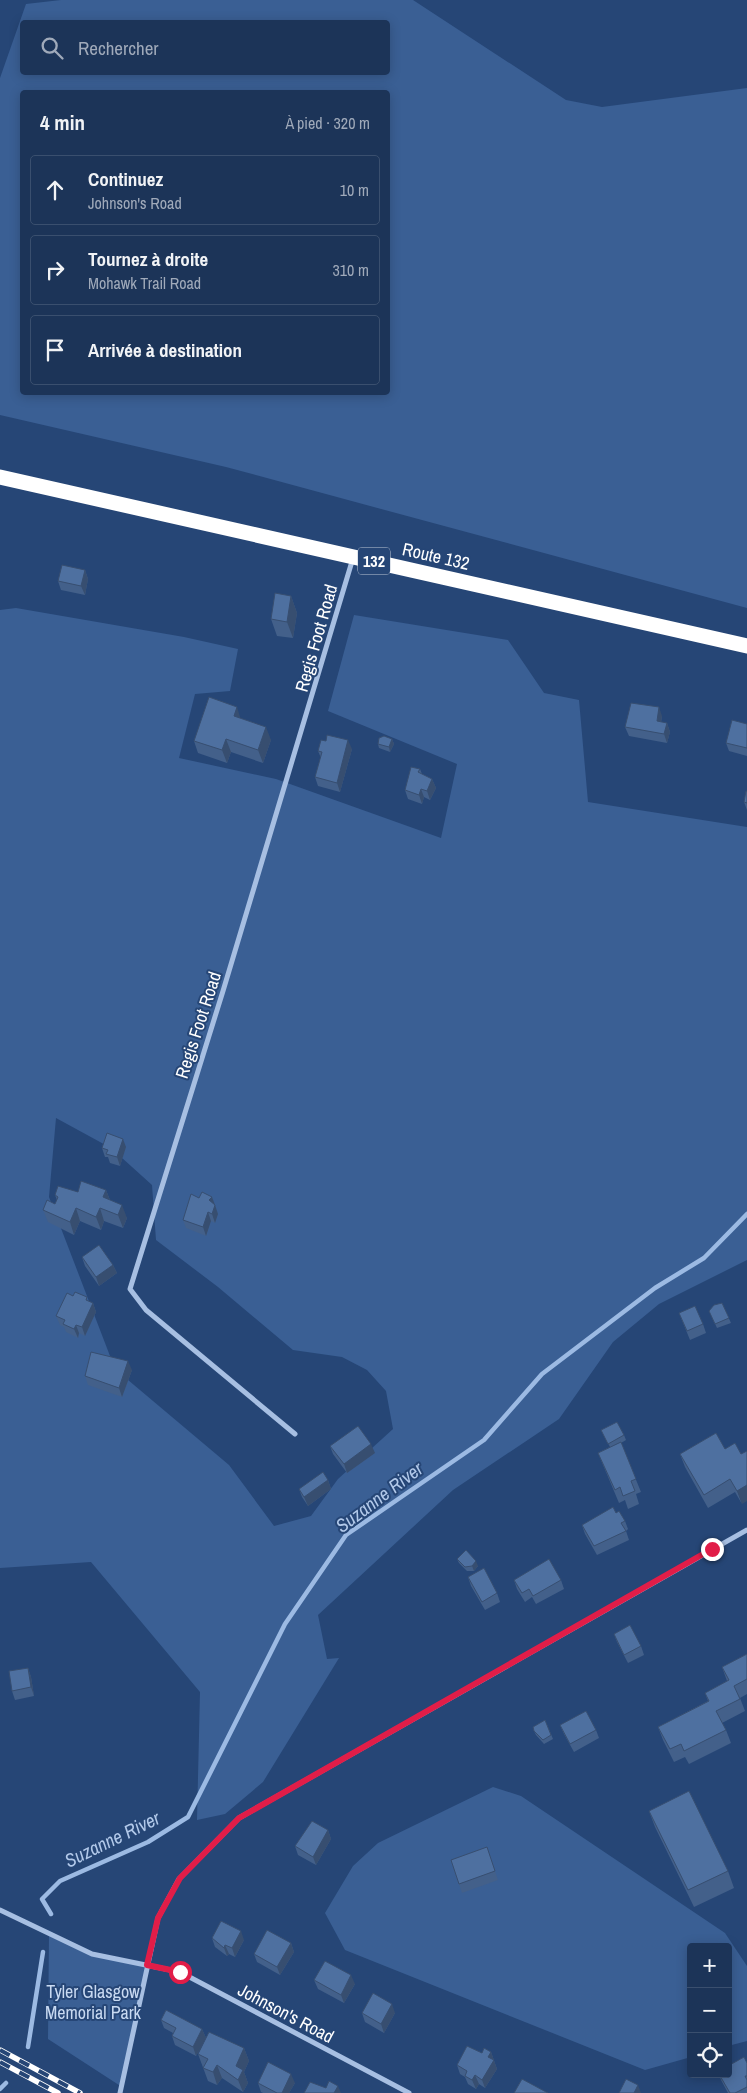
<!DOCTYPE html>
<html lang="fr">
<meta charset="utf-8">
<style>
body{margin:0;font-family:"Archivo Narrow",sans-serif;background:#293f61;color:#f1f3f6}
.controls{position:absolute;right:15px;bottom:15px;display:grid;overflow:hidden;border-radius:5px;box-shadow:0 2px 12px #0003}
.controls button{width:45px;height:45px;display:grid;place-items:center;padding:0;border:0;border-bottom:1px solid #3a4f6e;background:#1c3458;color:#f1f3f6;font:25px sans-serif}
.stop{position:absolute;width:15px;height:15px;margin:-11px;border:4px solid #e11d48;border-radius:50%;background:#fff}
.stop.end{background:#e11d48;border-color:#fff;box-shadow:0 1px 5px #0008}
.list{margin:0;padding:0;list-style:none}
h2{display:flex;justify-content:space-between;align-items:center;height:65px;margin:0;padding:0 20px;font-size:21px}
h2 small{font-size:16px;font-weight:400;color:#a0aaba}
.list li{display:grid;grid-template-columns:32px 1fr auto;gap:15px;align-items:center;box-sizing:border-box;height:70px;margin:0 10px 10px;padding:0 10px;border:1px solid #3a4f6e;border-radius:5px}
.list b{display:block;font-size:19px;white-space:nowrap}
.list p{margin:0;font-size:16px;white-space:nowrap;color:#a0aaba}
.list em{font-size:16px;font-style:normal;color:#a0aaba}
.icon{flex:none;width:28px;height:28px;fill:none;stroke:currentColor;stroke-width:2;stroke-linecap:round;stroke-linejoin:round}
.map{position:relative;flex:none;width:747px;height:2093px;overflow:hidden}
.search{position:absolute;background:#1c3458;box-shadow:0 2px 12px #0003;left:20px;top:20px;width:370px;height:55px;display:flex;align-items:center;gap:12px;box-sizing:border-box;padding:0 18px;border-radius:5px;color:#a0aaba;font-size:19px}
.panel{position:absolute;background:#1c3458;box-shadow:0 2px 12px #0003;left:20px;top:90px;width:370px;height:305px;border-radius:5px}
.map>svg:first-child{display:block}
.green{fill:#3a5f94;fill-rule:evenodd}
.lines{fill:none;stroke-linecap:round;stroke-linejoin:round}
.stream{stroke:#9cbae3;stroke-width:4.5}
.street{stroke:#a7bfe2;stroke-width:5}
.highway{stroke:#fff;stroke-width:15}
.rail-casing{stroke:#fff;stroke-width:5.5}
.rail{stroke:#264676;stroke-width:4;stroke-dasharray:11;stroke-linecap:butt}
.wall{fill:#43608a}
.shaded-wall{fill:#374e70}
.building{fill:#4e70a0;stroke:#374e70}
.route{stroke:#e11d48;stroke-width:6}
.labels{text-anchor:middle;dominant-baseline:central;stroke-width:4;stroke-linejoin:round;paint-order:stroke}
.shield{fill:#264676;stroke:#bec8d6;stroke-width:1}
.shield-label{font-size:16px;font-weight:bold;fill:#fff}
.street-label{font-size:18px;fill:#fff;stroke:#264676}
.park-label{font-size:18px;fill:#c9daf2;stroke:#264676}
.water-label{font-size:19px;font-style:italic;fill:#b2c9ea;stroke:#264676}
</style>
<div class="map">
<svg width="747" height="2093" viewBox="0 0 747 2093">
<rect width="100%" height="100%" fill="#264676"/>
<path class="green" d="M61 0H413L566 100 602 107 747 88V608L226 467 0 415V78L26 4ZM388 22V72H22V22ZM388 92V392H22V92Z
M16 608 184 637 238 649 230 691 195 694 179 758 276 779 441 838 457 764 328 711 354 615 508 640 544 693 579 700 588 802 747 827V1260L659 1304 613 1342 559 1419 453 1490 318 1615 327 1659 339 1658 263 1782 225 1814 197 1820 200 1692 91 1562 0 1568V610ZM56 1118 111 1148 152 1185 156 1240 218 1287 293 1350 342 1357 367 1370 386 1391 393 1429 338 1479 311 1516 274 1526 229 1465 115 1369 49 1197Z
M493 1787 521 1796 725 1933 747 1966V2041L728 2046V1947H691V2057L645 2070 345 1950 325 1913 353 1866 378 1843Z
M49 1934 92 1954 147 1965 122 2087 48 2039Z"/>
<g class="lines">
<path class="stream" d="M51 1914 42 1899 60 1881 148 1842 188 1817 285 1624 346 1535 484 1440 542 1374 655 1288 704 1258 747 1214
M28 2047 43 1952
M0 2089 6 2083"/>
<path class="street" d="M295 1434 146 1310 130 1289 223 991 353 558
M0 1910 92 1954 180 1972 409 2093
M120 2093 158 1918 179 1879 239 1818 747 1530"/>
<path class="highway" d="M0 477 747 646"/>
<defs>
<path id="rail" d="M0 2050 80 2093
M0 2062 58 2093"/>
</defs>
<use href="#rail" class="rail-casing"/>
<use href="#rail" class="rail"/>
</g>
<path class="wall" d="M85 570 88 579 85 595 61 590 58 581Z
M291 596 297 613 293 638 277 636 271 619Z
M662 716 661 722 667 723 670 732 667 743 629 736 625 727Z
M241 718 271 740 263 763 231 752 227 763 198 753 194 741Z
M747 724V756L729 751 726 743Z
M392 739 394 744 390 752 379 748 378 744Z
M352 749 340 792 318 786 315 777 321 758 318 751Z
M420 769 422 774 432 779 436 788 430 800 424 797 422 804 408 799 405 790Z
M747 791V810L744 802Z
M126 1147 120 1166 110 1163 108 1157H105L102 1148Z
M106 1190 110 1200 127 1218 123 1228 104 1221 101 1230 80 1221 74 1235 48 1222 43 1210 55 1204 57 1200 55 1195 78 1192Z
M212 1197 218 1214 215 1223 211 1221 206 1236 186 1228 183 1220 199 1198Z
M82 1257 113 1265 117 1273 99 1286 85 1266Z
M73 1296 93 1303 96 1312 85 1336 79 1333 78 1338 66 1332 64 1327 60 1325 56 1316Z
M722 1303 731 1323 717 1328 709 1311Z
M679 1313 703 1324 706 1333 690 1340Z
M132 1370 122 1397 88 1385 85 1376Z
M601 1430 624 1435 626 1440 621 1443 641 1492 636 1494 639 1504 628 1509 625 1500 619 1503 598 1453 610 1447Z
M716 1433 742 1504 735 1492 708 1508 685 1467 680 1454Z
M330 1446 375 1453 347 1473 333 1454Z
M328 1480 331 1489 308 1506 302 1497 299 1489Z
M616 1513 625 1521 628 1529 626 1531 629 1540 597 1555 585 1534 582 1525Z
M457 1559 478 1566 474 1571H467L459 1563Z
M468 1577 497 1593 500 1602 485 1610 471 1586Z
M514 1580H561L564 1589 536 1604 532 1597 525 1602 517 1589Z
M614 1634 641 1646 644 1655 628 1663 617 1642Z
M747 1654V1694L740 1698 745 1711 722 1723 726 1730 731 1743 689 1764 685 1757 674 1762 663 1740 658 1727 708 1701 705 1693 727 1681 722 1667Z
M28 1668 31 1677 34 1696 15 1700 12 1691Z
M545 1720 553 1739 544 1744 536 1735 534 1731Z
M560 1725 596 1730 599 1738 574 1752 564 1734Z
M649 1811 728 1871 734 1888 694 1907 655 1827Z
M328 1830 331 1839 316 1865 298 1855 295 1846Z
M487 1847 498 1880 462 1893 451 1860Z
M212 1938 244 1940 235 1957 229 1954 227 1956 215 1947Z
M291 1943 294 1952 280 1975 257 1962 254 1954Z
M314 1980 355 1984 344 2003 318 1989Z
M362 2013H395L384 2033 365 2022Z
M161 2020 202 2029 206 2038 196 2056 175 2045 172 2036 173 2033 164 2028Z
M244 2048 249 2061 244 2072 248 2083 243 2092 222 2078 217 2085 208 2081 198 2054Z
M491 2052 497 2069 485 2088 479 2084 476 2089 468 2084 465 2077 460 2074 457 2065 482 2053Z
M747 2063V2093H728L721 2080 719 2074H728Z
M258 2083H295L289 2093H263L261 2092Z"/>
<path class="shaded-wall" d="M85 570 88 579 85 595 81 586Z
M291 596 297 613 293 638 287 622Z
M237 707 241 720 234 716Z
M659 707 662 716 660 730 657 721Z
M667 723 670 732 667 743 664 734Z
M266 727 271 740 263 763 258 750Z
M226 739 231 752 227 763 222 750Z
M392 739 394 744 390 752 389 747Z
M348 740 352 749 340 792 337 783Z
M432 779 436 788 430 800 427 791Z
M421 789 424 797 422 804 419 795Z
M123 1139 126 1147 120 1166 117 1157Z
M106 1190 111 1203 103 1197Z
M212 1197 215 1205 209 1200Z
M122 1205 127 1218 123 1228 118 1215Z
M215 1205 218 1214 215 1223 212 1214Z
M76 1208 80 1221 74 1235 70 1222Z
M100 1208 104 1221 101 1230 96 1217Z
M208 1212 211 1221 206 1236 203 1227Z
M113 1265 117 1273 99 1286 96 1277Z
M93 1303 96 1312 85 1336 82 1327Z
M76 1325 79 1333 78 1338 74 1329Z
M128 1361 132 1370 122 1397 119 1388Z
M371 1444 375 1453 347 1473 344 1464Z
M328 1480 331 1489 308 1506 304 1497Z
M747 1485V1501L742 1504 737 1491Z
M476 1561 478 1566 474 1571 472 1566Z
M28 1668 31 1677 34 1696 31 1687Z
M328 1830 331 1839 316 1865 313 1857Z
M241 1931 244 1940 235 1957 232 1948Z
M291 1943 294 1952 280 1975 277 1967Z
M225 1945 229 1954 227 1956 224 1948Z
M351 1975 355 1984 344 2003 341 1995Z
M392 2004 395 2013 384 2033 381 2024Z
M202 2029 206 2038 196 2056 193 2047Z
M244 2048 249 2061 244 2072 248 2083 243 2092 238 2080 236 2066Z
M491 2052 497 2069 485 2088 482 2080 488 2057Z
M217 2065 222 2078 217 2085 213 2072Z
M291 2074 295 2083 289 2093H282Z
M475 2075 479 2084 476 2089 472 2080Z
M638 2085 641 2093H634Z
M338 2086 341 2093H334Z"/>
<path class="building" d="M62 565 85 570 81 586 58 581Z
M275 593 291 596 287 622 271 619Z
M209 697 237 707 234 716 266 727 258 750 226 739 222 750 194 741Z
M631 703 659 707 657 721 667 723 664 734 625 727Z
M732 720 747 724V748L726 743Z
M327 735 348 740 337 783 315 777 322 752 318 751 321 740 326 741Z
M384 736 392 739 389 747 378 744 379 738Z
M411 767 420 769 418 772 432 779 427 791 421 789 419 795 405 790Z
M746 791H747V803L744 802Z
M107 1133 123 1139 117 1157 106 1154 108 1150 102 1148Z
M81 1181 106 1190 103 1197 122 1205 118 1215 100 1208 96 1217 76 1208 70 1222 43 1210 47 1200 55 1204 58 1197 55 1195 58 1186 78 1192Z
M202 1192 212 1197 209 1200 215 1205 212 1214 208 1212 203 1227 183 1220 191 1194 199 1198Z
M99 1245 113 1265 96 1277 82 1257Z
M75 1292 87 1297 86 1300 93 1303 82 1327 76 1325 74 1329 63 1324 65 1320 56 1316 67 1293 73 1296Z
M722 1303 729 1318 715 1324 709 1311 714 1305Z
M695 1306 703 1324 687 1331 679 1313Z
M91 1352 128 1361 119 1388 85 1376Z
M617 1422 624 1435 608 1444 601 1430Z
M358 1426 371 1444 344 1464 330 1446Z
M716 1433 725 1449 735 1443 741 1454 747 1451V1485L737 1491 730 1479 704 1495 680 1454Z
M621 1442 636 1479 631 1481 635 1491 623 1496 620 1487 615 1490 598 1453Z
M323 1472 328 1480 304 1497 299 1489Z
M613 1507 616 1513 619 1511 625 1521 621 1523 626 1531 594 1546 582 1525Z
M466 1550 476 1561 472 1566 465 1567 457 1559Z
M549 1559 561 1580 533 1596 529 1589 522 1593 514 1580Z
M484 1568 497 1593 482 1602 468 1577Z
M630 1625 641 1646 624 1655 614 1634Z
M747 1654V1679L734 1686 740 1699 716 1711 726 1730 684 1751 681 1744 670 1749 658 1727 709 1701 705 1693 729 1680 722 1667Z
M28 1668 31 1687 12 1691 9 1671Z
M586 1711 596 1730 570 1744 560 1725Z
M545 1720 551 1735 543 1740 534 1731 533 1727Z
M689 1791 728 1871 688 1890 649 1811Z
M312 1821 328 1830 313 1857 295 1846Z
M487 1847 495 1871 459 1884 451 1860Z
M221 1921 241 1931 232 1948 225 1945 224 1948 212 1938Z
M267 1930 291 1943 277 1967 254 1954Z
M325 1961 351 1975 341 1995 314 1980Z
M373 1993 392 2004 381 2024 362 2013Z
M166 2010 202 2029 193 2047 172 2036 176 2028 161 2020Z
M209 2032 244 2048 236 2066 243 2070 238 2080 217 2065 213 2072 203 2068 208 2059 198 2054Z
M467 2046 482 2053 484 2048 491 2052 488 2057 494 2060 482 2080 475 2075 472 2080 465 2076 467 2071 457 2065Z
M744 2057 747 2063V2076H745L747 2080V2087L735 2093H730L719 2074H728V2066Z
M268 2062 291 2074 282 2093H277L258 2083Z
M522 2079 548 2093H514Z
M626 2079 638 2085 634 2093H619Z
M329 2081 338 2086 334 2093H304L310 2082 326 2088Z"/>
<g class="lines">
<path class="route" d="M180 1972 147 1965 158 1918 180 1878 239 1818 712 1549"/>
</g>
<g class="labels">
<rect class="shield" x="358" y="547.5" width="32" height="27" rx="4"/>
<g class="shield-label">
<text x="374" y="561">132</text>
</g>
<g class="street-label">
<text transform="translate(436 556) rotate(13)">Route 132</text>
<text transform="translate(316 638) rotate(-74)">Regis Foot Road</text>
<text transform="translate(198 1025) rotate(-72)">Regis Foot Road</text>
<text transform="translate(286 2013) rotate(28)">Johnson's Road</text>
</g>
<g class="park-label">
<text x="93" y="1991">Tyler Glasgow<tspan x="93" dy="21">Memorial Park</tspan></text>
</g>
<g class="water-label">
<text transform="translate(379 1497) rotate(-37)">Suzanne River</text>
<text transform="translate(112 1839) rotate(-26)">Suzanne River</text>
</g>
</g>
</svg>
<div class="controls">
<button>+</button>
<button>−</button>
<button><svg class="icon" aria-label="locate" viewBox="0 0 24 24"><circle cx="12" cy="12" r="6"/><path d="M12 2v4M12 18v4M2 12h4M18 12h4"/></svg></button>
</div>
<div class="stop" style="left:180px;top:1972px"></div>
<div class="stop end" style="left:712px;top:1549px"></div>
<div class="search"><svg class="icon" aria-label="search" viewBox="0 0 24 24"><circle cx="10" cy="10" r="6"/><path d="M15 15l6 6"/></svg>Rechercher</div>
<section class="panel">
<h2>4 min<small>À pied · 320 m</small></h2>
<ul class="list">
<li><svg class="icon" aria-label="ahead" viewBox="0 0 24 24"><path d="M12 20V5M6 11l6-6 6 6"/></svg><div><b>Continuez</b><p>Johnson's Road</p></div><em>10 m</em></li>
<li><svg class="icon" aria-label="right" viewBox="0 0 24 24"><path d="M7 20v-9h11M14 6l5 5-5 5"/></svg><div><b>Tournez à droite</b><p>Mohawk Trail Road</p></div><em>310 m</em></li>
<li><svg class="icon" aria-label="arrive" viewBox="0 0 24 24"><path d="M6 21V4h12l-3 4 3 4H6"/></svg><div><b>Arrivée à destination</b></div></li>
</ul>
</section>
</div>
